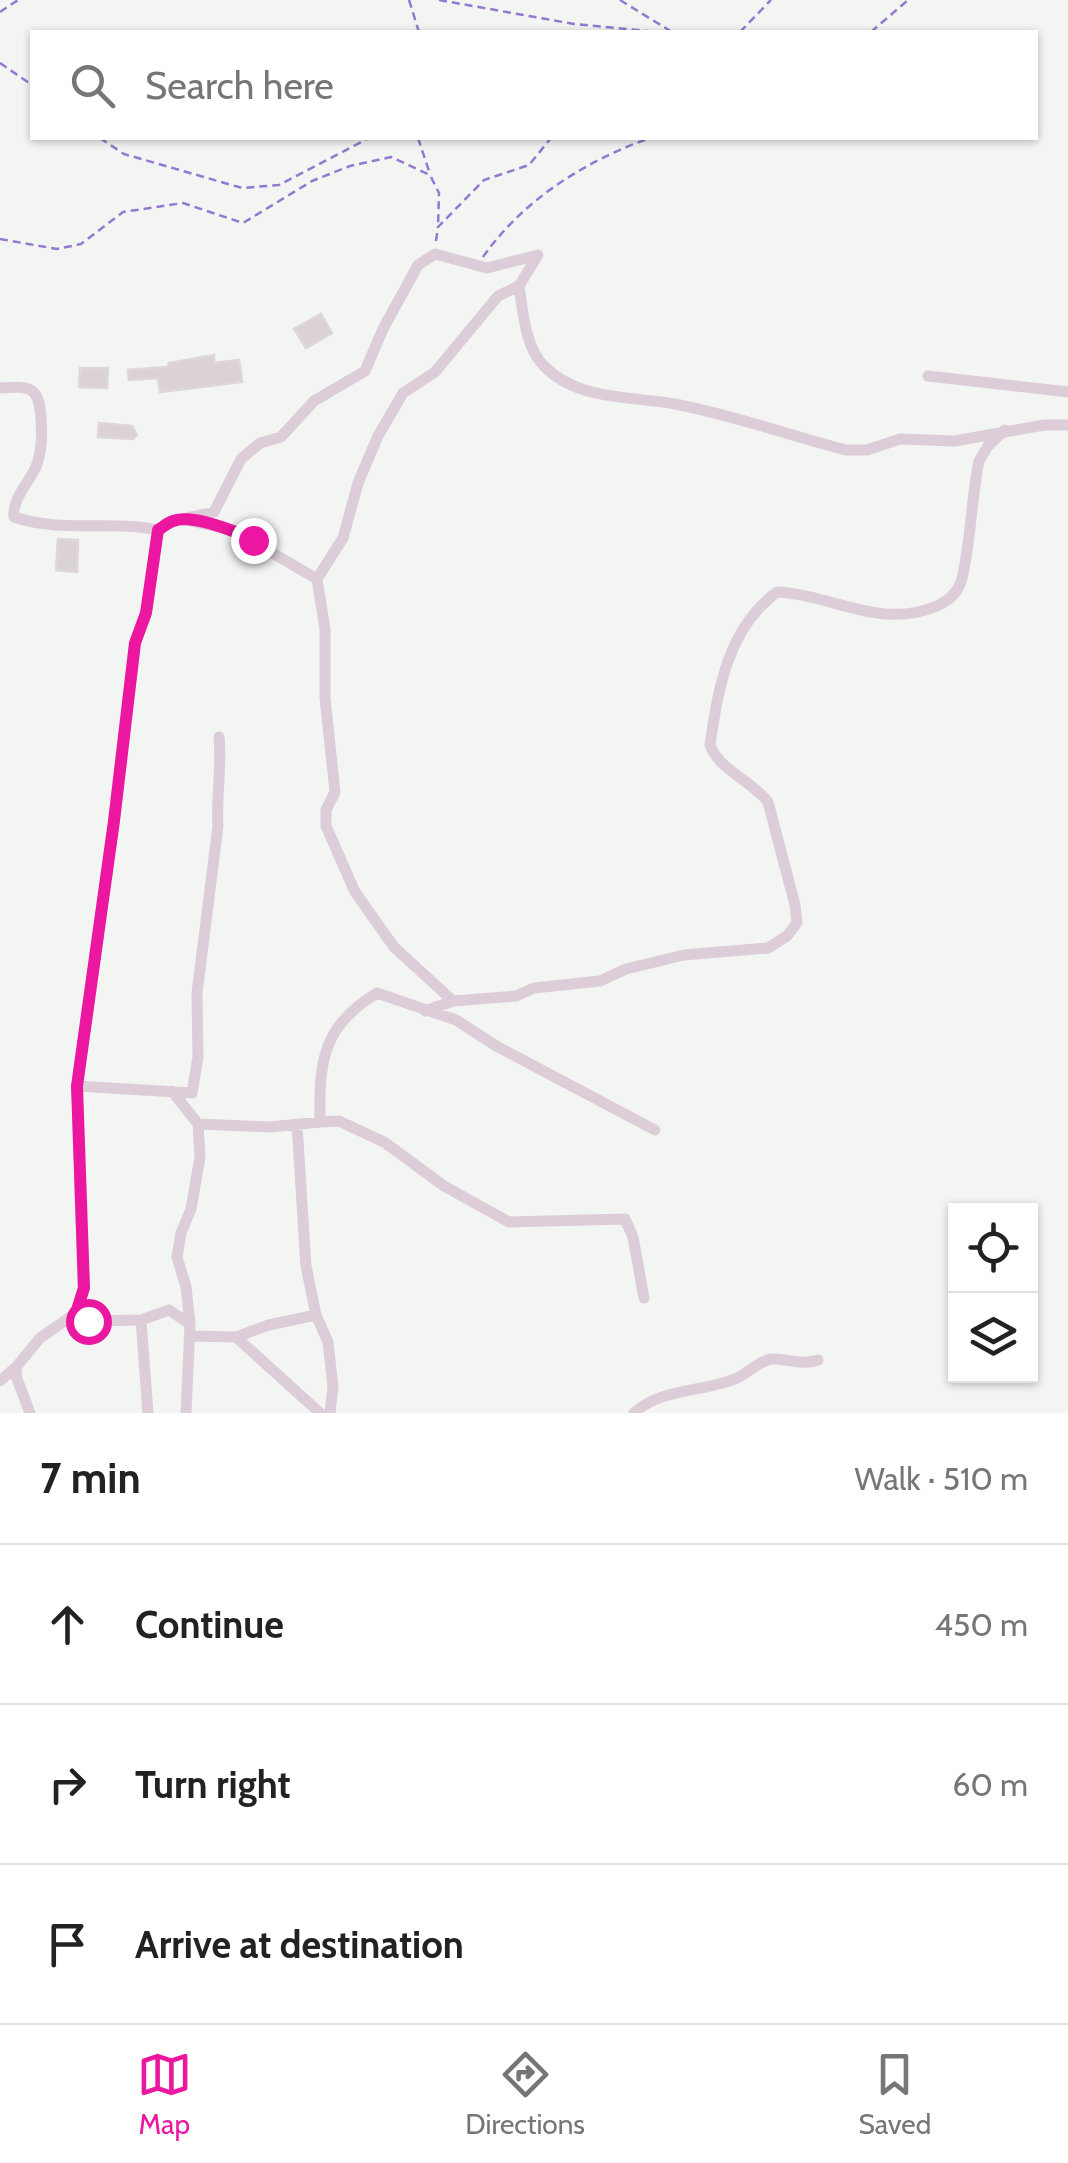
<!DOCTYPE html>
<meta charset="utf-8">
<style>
body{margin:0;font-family:Cabin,sans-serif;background:#f2f2f2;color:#222}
.controls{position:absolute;right:30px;bottom:30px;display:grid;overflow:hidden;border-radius:0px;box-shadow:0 2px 8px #0004}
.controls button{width:90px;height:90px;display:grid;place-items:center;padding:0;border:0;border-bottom:2px solid #e0e0e0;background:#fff;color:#222;font:50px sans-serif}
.stop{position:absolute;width:30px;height:30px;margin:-22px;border:8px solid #eb17a0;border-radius:50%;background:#fff}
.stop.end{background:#eb17a0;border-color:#fff;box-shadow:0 2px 10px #0008}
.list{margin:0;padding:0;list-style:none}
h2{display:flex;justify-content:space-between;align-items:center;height:130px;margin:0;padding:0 40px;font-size:42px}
h2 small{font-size:32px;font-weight:400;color:#767676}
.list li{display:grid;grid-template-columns:65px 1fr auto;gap:30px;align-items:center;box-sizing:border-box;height:160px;padding:0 40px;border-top:2px solid #e0e0e0}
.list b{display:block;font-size:38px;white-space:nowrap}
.list em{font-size:32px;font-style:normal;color:#767676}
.icon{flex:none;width:55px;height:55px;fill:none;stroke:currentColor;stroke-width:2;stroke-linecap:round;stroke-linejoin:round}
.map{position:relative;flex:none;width:1068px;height:1413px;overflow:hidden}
.search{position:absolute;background:#fff;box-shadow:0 2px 8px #0004;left:30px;right:30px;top:30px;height:110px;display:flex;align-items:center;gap:25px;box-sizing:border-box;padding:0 35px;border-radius:0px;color:#767676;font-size:38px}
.sheet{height:610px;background:#fff}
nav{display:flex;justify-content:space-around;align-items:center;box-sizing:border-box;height:140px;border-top:2px solid #e0e0e0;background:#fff;font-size:28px;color:#767676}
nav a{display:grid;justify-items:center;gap:5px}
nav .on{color:#eb17a0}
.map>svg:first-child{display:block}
.building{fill:#dad2d7;stroke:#ded7da;stroke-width:2.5}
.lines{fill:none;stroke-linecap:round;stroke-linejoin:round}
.path{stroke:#9379d1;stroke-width:2.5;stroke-dasharray:8 5;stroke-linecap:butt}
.street{stroke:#dccdd8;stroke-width:11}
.route{stroke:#eb17a0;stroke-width:12}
</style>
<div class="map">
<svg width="1068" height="1413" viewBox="0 0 1068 1413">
<rect width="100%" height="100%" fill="#f3f5f3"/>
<path class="building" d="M321 314 332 333 306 348 294 329Z
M214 355V363L239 360 242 382 160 392 158 378 129 380 128 370 168 367 169 363Z
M80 368H108L107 388 79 387Z
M99 423 132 426 137 435 133 439 98 437Z
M58 539 78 540 77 572 56 570Z"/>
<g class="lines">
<path class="path" d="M409 0 419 32
M439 0 574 24 659 32
M620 0 672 32
M0 12 18 0
M740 32 771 0
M871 32 908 0
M0 63 32 85
M100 138 124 154 242 188 279 185 369 138
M418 138 430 174
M0 239 57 249 81 244 123 212 183 203 243 223 312 181 350 166 391 157 430 175 439 193 438 227
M436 241 438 227 484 180 529 165 551 138
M483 257C523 200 585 161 650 138"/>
<path class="street" d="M538 255 519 286C523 312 525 347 544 366 578 401 631 396 675 404 732 415 789 435 846 450H867L900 439 955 441 1044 425H1068
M928 376 1068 392
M0 388C31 386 39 386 41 419 42 436 42 451 36 467 28 484 12 499 14 517 59 533 112 520 158 530
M191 521 233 530 317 579 325 629V698L335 792 326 810V826L355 892 394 947 453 1001
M317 579 343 538 358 483 378 436 403 393 435 372 498 296 519 286
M425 1011 453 1001 516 996 534 988 600 981 626 969 684 955 768 948 787 936 797 923 795 905 768 802C751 780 720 771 710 745 718 689 728 628 777 592 835 595 879 630 937 606 950 600 959 592 962 578 971 542 971 499 979 461L988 446 1005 430
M77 1086 192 1093 198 1057 197 993 218 826C216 796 222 767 219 737
M172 1091 198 1124 270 1127 320 1122C319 1062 322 1026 377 993L456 1020 498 1047 655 1130
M320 1122 339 1121 384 1142 444 1186 509 1222 625 1219 633 1237 644 1298
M297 1125 306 1266 316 1315 328 1342 333 1387 330 1413
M76 1313 85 1314 88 1321 141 1320 148 1413
M141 1320 169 1310 190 1324
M190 1336 236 1337 269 1325 316 1315
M236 1337 320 1413
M0 1381 17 1366
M30 1413 16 1376 17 1366 40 1338 76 1313 83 1288 77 1086 114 821 135 643 146 613 158 530 173 521 214 512 241 459 260 443 281 437 314 401 365 371 383 329 418 265 435 254 487 268 538 255
M186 1413 190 1324 186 1287 177 1257 181 1233 191 1209 200 1157 198 1124
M634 1413C660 1388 706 1392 737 1378 748 1373 760 1360 772 1359 788 1358 800 1366 818 1360"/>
</g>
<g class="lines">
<path class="route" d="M88 1321 86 1314 76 1313 84 1288 77 1086 114 821 135 643 146 613 158 530C163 527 167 523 173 521 193 514 235 531 253 540"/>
</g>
</svg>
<div class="controls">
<button><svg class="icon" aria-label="locate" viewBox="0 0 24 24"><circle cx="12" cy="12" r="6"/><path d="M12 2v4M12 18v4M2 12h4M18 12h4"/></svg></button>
<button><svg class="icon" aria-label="layers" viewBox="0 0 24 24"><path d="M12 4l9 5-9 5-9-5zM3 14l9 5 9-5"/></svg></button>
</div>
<div class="stop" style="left:88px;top:1321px"></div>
<div class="stop end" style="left:253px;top:540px"></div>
<div class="search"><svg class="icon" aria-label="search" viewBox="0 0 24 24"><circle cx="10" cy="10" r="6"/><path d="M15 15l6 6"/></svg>Search here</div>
</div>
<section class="sheet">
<h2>7 min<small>Walk · 510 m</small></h2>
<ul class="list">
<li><svg class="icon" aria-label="ahead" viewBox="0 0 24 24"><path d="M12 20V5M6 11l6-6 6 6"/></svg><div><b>Continue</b></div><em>450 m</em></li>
<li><svg class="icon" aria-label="right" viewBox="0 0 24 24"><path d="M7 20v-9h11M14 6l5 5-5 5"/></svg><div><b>Turn right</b></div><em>60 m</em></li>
<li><svg class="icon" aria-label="arrive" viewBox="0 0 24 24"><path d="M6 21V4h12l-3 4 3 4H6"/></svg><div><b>Arrive at destination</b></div></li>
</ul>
</section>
<nav>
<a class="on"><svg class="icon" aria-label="map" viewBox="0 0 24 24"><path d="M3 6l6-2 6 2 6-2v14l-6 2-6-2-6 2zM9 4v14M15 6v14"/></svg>Map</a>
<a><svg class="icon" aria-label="directions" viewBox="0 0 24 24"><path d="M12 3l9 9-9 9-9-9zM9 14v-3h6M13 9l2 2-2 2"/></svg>Directions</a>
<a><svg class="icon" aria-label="saved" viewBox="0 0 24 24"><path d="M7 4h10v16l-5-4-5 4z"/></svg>Saved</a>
</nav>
